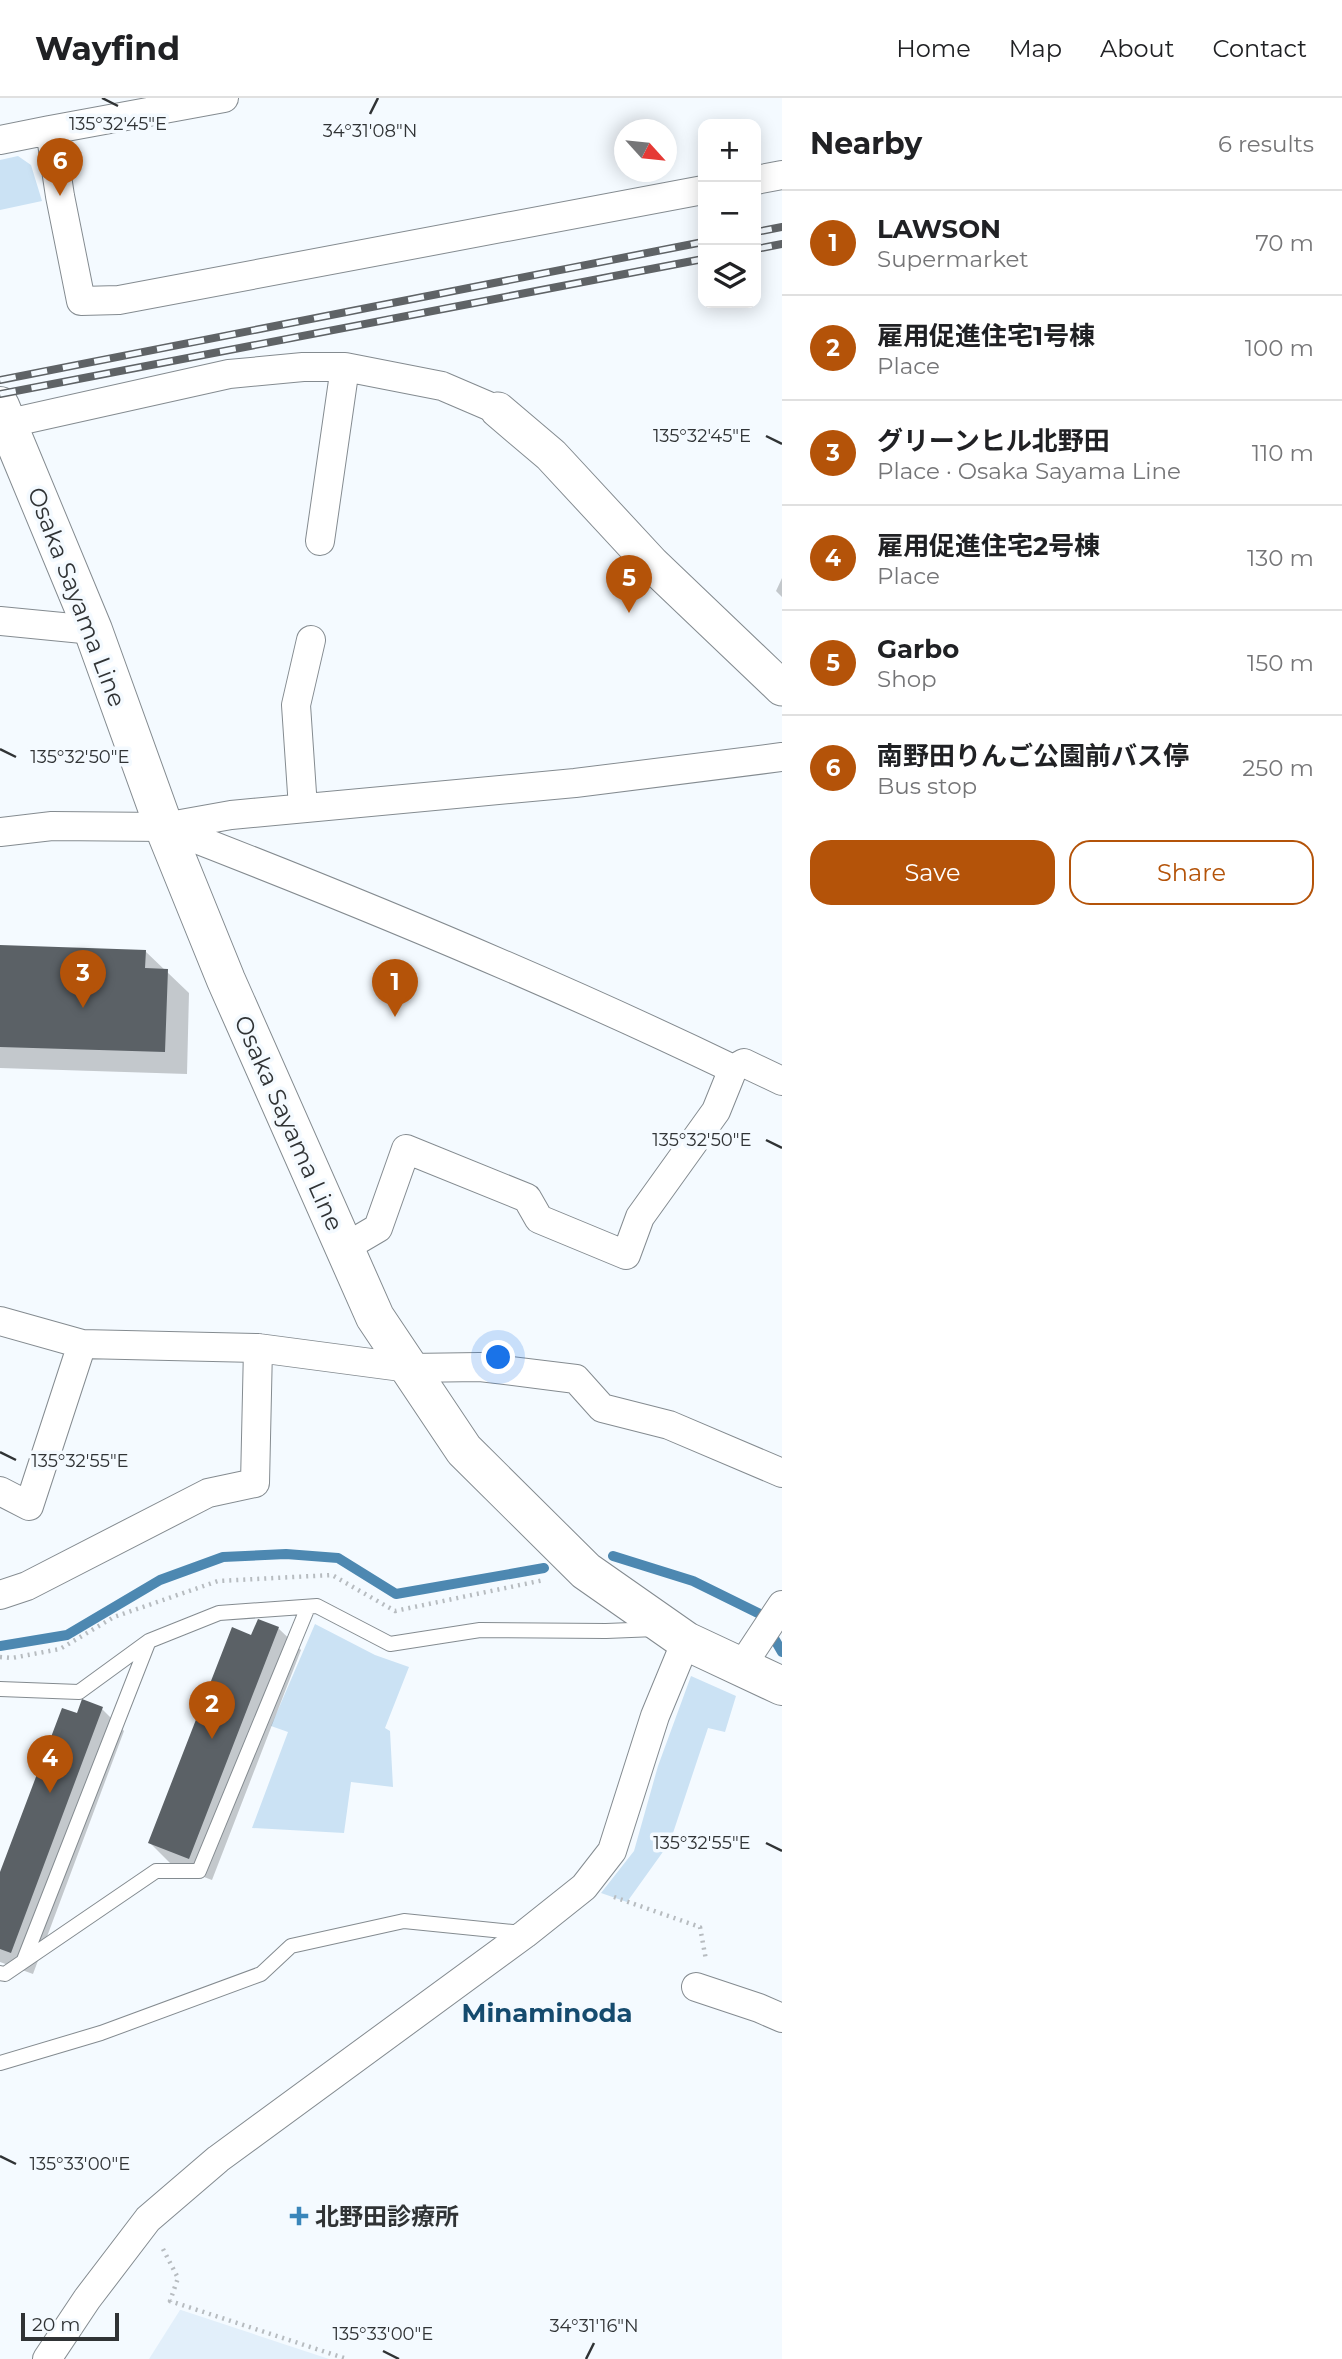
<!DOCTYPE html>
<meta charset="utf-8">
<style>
body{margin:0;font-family:Montserrat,"Noto Sans JP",sans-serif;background:#f6f6f6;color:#202124}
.controls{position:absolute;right:21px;top:21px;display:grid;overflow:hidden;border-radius:14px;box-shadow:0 4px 18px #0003}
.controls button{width:63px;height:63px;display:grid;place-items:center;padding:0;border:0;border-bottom:2px solid #e0e0e0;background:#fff;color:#202124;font:35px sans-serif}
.compass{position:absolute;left:614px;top:21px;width:63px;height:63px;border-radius:50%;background:#fff;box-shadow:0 4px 18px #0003;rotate:117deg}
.scale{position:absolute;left:21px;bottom:18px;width:98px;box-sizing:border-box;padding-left:7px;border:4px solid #303335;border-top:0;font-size:19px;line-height:24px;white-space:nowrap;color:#303335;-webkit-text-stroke:5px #f4faff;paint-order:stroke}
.you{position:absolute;left:499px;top:1260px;width:24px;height:24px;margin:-18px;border:5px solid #fff;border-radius:50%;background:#1a73e8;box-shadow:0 0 0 10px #1a73e833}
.badge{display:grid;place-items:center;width:46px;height:46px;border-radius:50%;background:#b45309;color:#fff;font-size:23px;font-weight:700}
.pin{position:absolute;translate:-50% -58px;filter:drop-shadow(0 2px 4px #0008)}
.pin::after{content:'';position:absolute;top:37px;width:24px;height:21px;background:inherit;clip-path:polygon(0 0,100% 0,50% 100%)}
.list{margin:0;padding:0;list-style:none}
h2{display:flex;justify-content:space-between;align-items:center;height:91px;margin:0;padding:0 28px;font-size:30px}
h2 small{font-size:23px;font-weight:400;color:#757577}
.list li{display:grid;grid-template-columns:46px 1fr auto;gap:21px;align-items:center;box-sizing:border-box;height:105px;padding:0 28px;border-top:2px solid #e0e0e0}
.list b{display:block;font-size:26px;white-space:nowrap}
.list p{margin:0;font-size:23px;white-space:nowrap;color:#757577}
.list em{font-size:23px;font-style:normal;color:#757577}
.actions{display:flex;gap:14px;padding:21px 28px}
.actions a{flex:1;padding:16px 0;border:2px solid #b45309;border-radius:21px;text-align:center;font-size:24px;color:#b45309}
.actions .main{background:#b45309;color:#fff}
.icon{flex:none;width:38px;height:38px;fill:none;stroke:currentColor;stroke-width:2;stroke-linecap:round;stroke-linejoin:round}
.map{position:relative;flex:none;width:782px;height:2261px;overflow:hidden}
header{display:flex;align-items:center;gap:42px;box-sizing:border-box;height:98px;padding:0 35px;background:#fff;border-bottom:2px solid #e0e0e0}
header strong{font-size:33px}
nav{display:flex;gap:38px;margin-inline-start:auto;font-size:24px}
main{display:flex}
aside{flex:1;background:#fff}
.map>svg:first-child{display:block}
.built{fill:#e2effa}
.green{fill:#cbe2f4}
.shadow{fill:#0003}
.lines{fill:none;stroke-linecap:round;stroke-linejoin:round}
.stream{stroke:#4d88b1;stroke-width:10}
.building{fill:#5b6166}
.service-casing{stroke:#848b90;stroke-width:16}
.minor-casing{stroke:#848b90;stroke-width:30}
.tertiary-casing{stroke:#848b90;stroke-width:37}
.primary-casing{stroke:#848b90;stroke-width:40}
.path{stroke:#b7bcc0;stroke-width:4.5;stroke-dasharray:2 5;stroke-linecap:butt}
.service{stroke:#fff;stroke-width:14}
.minor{stroke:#fff;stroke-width:28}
.tertiary{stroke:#fff;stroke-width:35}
.primary{stroke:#fff;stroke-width:38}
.rail-casing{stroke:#5f6366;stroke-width:8}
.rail{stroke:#f4faff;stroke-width:5;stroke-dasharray:16;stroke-linecap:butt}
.ticks{fill:none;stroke:#303335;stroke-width:2.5}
.poi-dot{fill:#3a86ba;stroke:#f4faff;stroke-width:2.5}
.labels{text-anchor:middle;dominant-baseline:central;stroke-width:7;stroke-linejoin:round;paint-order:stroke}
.street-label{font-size:24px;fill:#303335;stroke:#f4faff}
.poi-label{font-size:24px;font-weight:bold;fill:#303335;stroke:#f4faff;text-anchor:start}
.neighbourhood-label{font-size:26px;font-weight:bold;fill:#154b6e;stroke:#f4faff}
.ticks-label{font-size:18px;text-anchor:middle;fill:#303335;stroke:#f4faff;stroke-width:7;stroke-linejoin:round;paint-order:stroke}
</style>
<header>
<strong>Wayfind</strong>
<nav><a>Home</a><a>Map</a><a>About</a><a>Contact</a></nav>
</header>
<main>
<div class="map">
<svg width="782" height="2261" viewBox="0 0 782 2261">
<rect width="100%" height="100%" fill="#f4faff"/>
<path class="built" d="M180 2212H181L329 2261H149Z"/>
<path class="green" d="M18 58 31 67 42 103 0 112V62Z
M315 1526 375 1557 409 1569 385 1630 390 1633 393 1689 351 1684 344 1735 252 1730 288 1634 271 1628Z
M691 1578 736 1598 725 1634 708 1630 670 1744 627 1804 601 1795 634 1753 658 1668Z"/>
<path class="shadow" d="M782 480V499L776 493Z
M0 849 145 853 189 895 187 976 0 970Z
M278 1530 301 1552 212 1782 172 1767 150 1745 252 1539Z
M102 1611 124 1633 33 1876 0 1864V1779L78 1618Z"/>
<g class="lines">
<path class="stream" d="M613 1458 693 1483 760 1516 782 1554
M0 1548 67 1537 160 1482 223 1459 286 1456 338 1460 396 1496 544 1470"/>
</g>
<path class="building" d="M0 847 146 852 145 870 168 871 165 954 0 949Z
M258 1521 279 1529 189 1761 148 1745 232 1529 251 1537Z
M82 1601 103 1609 11 1855 0 1851V1774L62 1610 77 1615Z"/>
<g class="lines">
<defs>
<path id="service" d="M0 1591 79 1594 149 1543 219 1515 317 1508 390 1546 480 1532 606 1533 656 1531
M24 1862 148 1545
M0 1875 5 1876 156 1773H199L308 1509
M0 1965 101 1935 261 1876 291 1848 404 1823 523 1835"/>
<path id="minor" d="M50 32 224 0
M0 42 50 32 60 98 81 203 119 202 703 92
M756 82 782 77
M0 327 229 276 303 269H345L442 288 498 312
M320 443 345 269
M0 523 93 532
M303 710 296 607 311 542
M165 729C357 803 548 882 733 971L744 965 782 983
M0 734 52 728 164 729 231 717 575 685 782 659
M344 1150 378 1130 406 1051 527 1100 539 1121 626 1157 640 1119 716 1013 733 971
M0 1223 82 1246 258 1250 409 1270 480 1269 576 1281 602 1310 669 1327 782 1375
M0 1393 29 1408 82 1246
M0 1497 27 1488 208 1395 255 1385 258 1250
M741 1569 782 1507
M696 1889 759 1910 782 1920
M47 2261 87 2201 148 2121 218 2061 525 1836 584 1789 612 1753 655 1618 686 1543"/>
<path id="tertiary" d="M498 312 551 357 652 466 782 590"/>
<path id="primary" d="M0 308 93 532 164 729 226 882 375 1219 464 1352 586 1473 686 1543 782 1588"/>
</defs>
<use href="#service" class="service-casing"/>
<use href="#minor" class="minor-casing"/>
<use href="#tertiary" class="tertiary-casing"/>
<use href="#primary" class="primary-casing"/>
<path class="path" d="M0 1559 12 1560 60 1551 114 1519 218 1483 332 1477 395 1513 544 1482
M614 1799 700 1829 706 1862
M163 2151 178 2180 170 2203 347 2261"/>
<use href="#service" class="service"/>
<use href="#minor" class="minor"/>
<use href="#tertiary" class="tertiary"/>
<use href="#primary" class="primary"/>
<defs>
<path id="rail" d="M756 134 782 129
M756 151 782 146
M0 282 703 144
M0 296 703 161"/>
</defs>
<use href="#rail" class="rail-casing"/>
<use href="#rail" class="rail"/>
</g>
<path class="ticks" d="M102 0 118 8M370 16 378 0M766 338 782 346M0 651 16 659M766 1042 782 1050M0 1354 16 1362M766 1745 782 1753M0 2058 16 2066M383 2253 399 2261M586 2261 594 2245"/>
<path class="poi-dot" d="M295.5 2107.5h7v7h7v7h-7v7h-7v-7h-7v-7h7z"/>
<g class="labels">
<g class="street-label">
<text transform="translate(77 499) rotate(69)">Osaka Sayama Line</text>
<text transform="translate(289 1025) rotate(66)">Osaka Sayama Line</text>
</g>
<g class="poi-label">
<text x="315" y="2118">北野田診療所</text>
</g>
<g class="neighbourhood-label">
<text x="547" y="1915">Minaminoda</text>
</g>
</g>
<g class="ticks-label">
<text x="118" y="32">135°32'45"E</text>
<text x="370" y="39">34°31'08"N</text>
<text x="702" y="344">135°32'45"E</text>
<text x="80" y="665">135°32'50"E</text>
<text x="702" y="1048">135°32'50"E</text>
<text x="80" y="1369">135°32'55"E</text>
<text x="702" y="1751">135°32'55"E</text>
<text x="80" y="2072">135°33'00"E</text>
<text x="594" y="2234">34°31'16"N</text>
<text x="383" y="2242">135°33'00"E</text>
</g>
</svg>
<div class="controls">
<button>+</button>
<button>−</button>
<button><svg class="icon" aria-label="layers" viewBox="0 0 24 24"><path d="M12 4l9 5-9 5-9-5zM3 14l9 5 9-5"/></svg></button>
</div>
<svg class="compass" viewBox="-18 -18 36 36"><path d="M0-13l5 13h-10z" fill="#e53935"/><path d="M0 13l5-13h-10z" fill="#757577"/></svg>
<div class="scale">20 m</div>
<div class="you"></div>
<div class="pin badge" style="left:395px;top:919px">1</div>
<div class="pin badge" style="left:212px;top:1641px">2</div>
<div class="pin badge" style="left:83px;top:910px">3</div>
<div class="pin badge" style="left:50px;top:1695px">4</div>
<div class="pin badge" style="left:629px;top:515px">5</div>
<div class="pin badge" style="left:60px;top:98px">6</div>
</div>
<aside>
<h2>Nearby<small>6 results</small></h2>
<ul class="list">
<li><span class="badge">1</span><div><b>LAWSON</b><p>Supermarket</p></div><em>70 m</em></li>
<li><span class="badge">2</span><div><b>雇用促進住宅1号棟</b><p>Place</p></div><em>100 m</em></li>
<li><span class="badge">3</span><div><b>グリーンヒル北野田</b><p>Place · Osaka Sayama Line</p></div><em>110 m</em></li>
<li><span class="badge">4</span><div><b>雇用促進住宅2号棟</b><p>Place</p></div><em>130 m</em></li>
<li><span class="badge">5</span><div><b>Garbo</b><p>Shop</p></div><em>150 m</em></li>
<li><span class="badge">6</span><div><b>南野田りんご公園前バス停</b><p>Bus stop</p></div><em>250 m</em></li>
</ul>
<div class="actions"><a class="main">Save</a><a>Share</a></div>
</aside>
</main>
